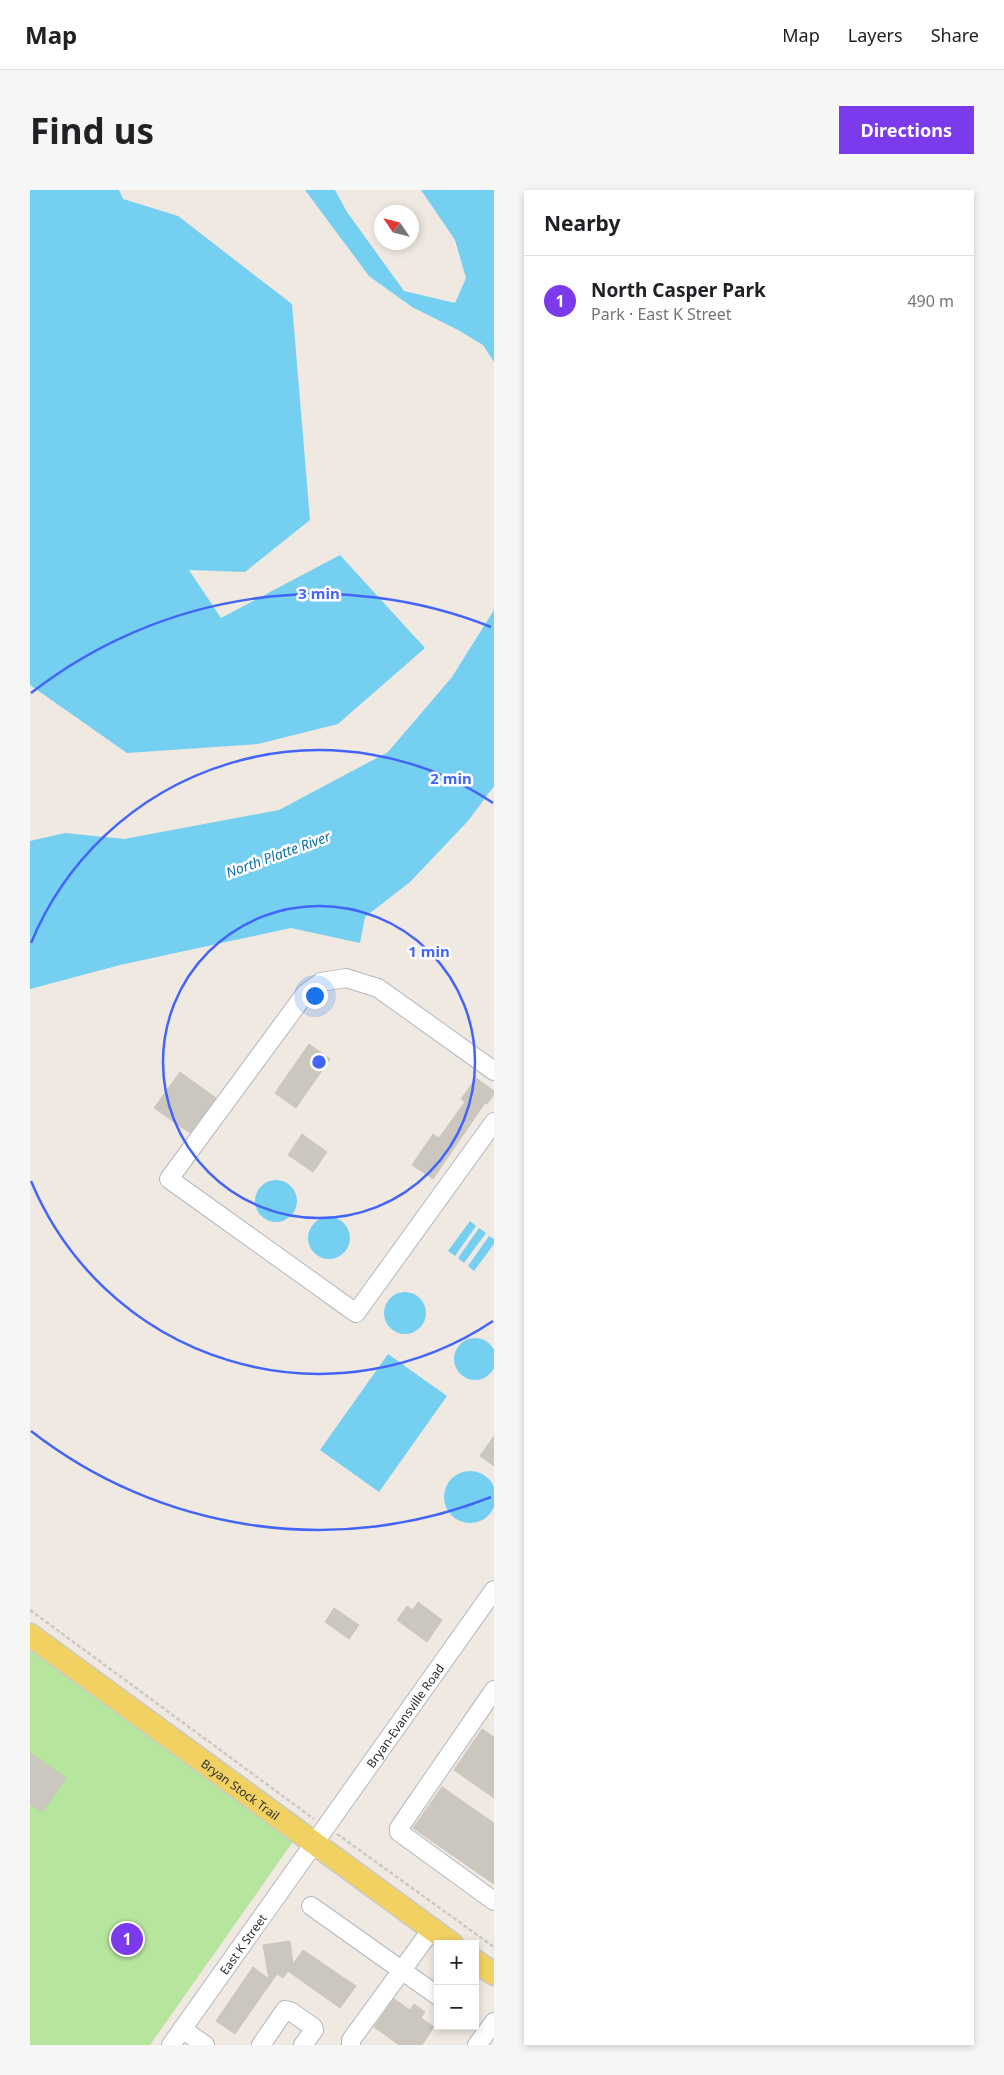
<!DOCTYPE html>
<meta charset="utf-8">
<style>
body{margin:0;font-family:"Noto Sans",sans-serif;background:#f6f6f6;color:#202124}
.controls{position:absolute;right:15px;bottom:15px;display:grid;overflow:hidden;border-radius:0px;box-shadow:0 2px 8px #0003}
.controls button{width:45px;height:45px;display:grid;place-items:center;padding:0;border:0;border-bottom:1px solid #e0e0e0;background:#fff;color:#202124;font:25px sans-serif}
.compass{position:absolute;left:344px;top:15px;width:45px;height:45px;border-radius:50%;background:#fff;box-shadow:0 2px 8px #0003;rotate:305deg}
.you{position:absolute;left:284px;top:805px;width:18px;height:18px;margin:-12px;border:4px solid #fff;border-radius:50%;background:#1a73e8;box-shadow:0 0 0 8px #1a73e833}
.badge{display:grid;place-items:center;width:32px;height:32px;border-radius:50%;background:#7c3aed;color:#fff;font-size:16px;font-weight:700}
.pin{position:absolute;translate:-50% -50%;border:2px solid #fff;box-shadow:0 1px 5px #0006}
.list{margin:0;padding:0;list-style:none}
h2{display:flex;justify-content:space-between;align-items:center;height:65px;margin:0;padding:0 20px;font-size:21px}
h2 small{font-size:16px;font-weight:400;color:#757577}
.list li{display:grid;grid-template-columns:32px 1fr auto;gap:15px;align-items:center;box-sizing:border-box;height:90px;padding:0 20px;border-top:1px solid #e0e0e0}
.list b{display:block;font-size:19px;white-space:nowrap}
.list p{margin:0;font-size:16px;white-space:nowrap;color:#757577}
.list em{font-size:16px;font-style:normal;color:#757577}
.map{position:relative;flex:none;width:464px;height:1855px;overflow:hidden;border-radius:0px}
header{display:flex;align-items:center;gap:30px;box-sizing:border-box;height:70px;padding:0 25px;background:#fff;border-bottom:1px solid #e0e0e0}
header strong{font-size:24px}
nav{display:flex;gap:28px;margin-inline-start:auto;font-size:18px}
.intro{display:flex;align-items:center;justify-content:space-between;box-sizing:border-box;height:120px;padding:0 30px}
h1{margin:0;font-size:35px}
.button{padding:12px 22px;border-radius:0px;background:#7c3aed;color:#fff;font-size:18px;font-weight:700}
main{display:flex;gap:30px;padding:0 30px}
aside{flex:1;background:#fff;border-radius:0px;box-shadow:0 2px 8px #0003}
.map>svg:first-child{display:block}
.green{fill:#b6e59e}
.water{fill:#75cff0}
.building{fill:#cbc7bf;stroke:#cbc5ba}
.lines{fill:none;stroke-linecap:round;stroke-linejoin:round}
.minor-casing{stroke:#b4b7c1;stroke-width:20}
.major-casing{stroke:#c9c9c9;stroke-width:25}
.path{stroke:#c9c9c9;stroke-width:2.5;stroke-dasharray:4 2.5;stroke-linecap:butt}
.minor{stroke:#fff;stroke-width:18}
.major{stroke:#f2d163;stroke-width:22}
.ring{fill:none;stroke:#4264fb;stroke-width:2.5}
.labels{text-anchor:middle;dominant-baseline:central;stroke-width:5;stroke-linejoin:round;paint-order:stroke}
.street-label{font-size:12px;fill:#2e2e2e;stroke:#fff}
.water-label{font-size:14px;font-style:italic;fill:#0d6fa3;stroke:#fff}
.centre{fill:#4264fb;stroke:#fff;stroke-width:2.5}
.ring-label{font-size:15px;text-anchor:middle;font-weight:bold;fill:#4264fb;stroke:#fff;stroke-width:5;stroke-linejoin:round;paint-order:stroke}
</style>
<header>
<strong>Map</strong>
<nav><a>Map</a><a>Layers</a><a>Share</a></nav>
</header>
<div class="intro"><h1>Find us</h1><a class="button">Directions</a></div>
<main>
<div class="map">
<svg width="464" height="1855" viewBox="0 0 464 1855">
<rect width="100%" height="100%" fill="#efe9e1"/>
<path class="green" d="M0 1454 269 1643 120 1855H0Z"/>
<path class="water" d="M0 0H89L93 9 148 26 262 114 280 330 215 382 159 380 191 428 310 365 395 458 308 534 228 554 97 563 0 495Z
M275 0H305L317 22 374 101 425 113 436 88 425 50 391 0H464V172L453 155 428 140 382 117 339 86Z
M464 420V596L438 631 380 692 335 727 330 753 261 738 90 775 0 799V651L35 643 94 649 249 620 358 562 422 487Z
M225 1011a21 21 0 1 1 42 0a21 21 0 1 1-42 0Z
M278 1048a21 21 0 1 1 42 0a21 21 0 1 1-42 0Z
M440 1031 446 1036 425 1066 418 1061Z
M449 1038 456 1043 434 1073 428 1068Z
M459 1046 464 1049V1054L444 1081 438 1076Z
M354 1123a21 21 0 1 1 42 0a21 21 0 1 1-42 0Z
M424 1169a21 21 0 1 1 42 0a21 21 0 1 1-42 0Z
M358 1164 417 1206 349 1302 290 1260Z
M414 1307a26 26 0 1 1 52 0a26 26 0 1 1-52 0Z"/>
<path class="building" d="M279 854 300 869 266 918 245 903Z
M150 882 186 908 160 943 124 918Z
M446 888 464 901V904L457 914 455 913 403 989 382 975 403 944 409 948 435 912 431 909Z
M272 944 297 962 283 982 258 965Z
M464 1246V1276L450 1266Z
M388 1412 412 1430 397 1452 367 1430 377 1416 383 1420Z
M304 1418 329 1435 319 1449 295 1432Z
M452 1539 464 1547V1608L424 1580Z
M0 1563 36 1588 12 1622 0 1614Z
M412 1597 464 1633V1694L383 1638Z
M260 1751 263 1774 273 1760 326 1796 310 1818 258 1781 253 1788 247 1784 205 1844 186 1831 223 1777 239 1789 233 1755Z
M364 1809 380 1820 384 1814 395 1822 391 1828 404 1837 392 1855H369L344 1837Z"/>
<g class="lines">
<defs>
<g id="minor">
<path d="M464 881 348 798 316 788 291 792 275 804 139 989 326 1123 464 932"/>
<path d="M464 1500 369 1638V1642L464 1711"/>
<path d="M281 1716 408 1806"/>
<path d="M152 1839 175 1855"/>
<path id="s1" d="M141 1855 464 1400"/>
<path d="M231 1855 255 1820 260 1821 283 1837 284 1840 273 1855"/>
<path d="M321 1855V1850L402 1739"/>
<path d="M447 1855 464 1832"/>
</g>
<g id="major">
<path id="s2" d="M0 1445 422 1754"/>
<path d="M445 1771 464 1784"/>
</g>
</defs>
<use href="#minor" class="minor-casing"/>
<use href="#major" class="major-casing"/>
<path class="path" d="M0 1420 284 1629
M307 1644 464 1757"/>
<use href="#minor" class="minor"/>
<use href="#major" class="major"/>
</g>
<g class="ring">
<circle cx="289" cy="872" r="156"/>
<path d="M463 1131A312 312 0 0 1 1 991M1 753A312 312 0 0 1 463 613"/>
<path d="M461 1307A468 468 0 0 1 1 1241M1 503A468 468 0 0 1 461 437"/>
</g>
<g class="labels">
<g class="street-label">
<text stroke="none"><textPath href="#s1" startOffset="404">Bryan-Evansville Road</textPath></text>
<text stroke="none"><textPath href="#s2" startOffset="261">Bryan Stock Trail</textPath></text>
<text stroke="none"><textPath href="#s1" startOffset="124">East K Street</textPath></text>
</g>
<g class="water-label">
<text transform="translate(248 664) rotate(-20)">North Platte River</text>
</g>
</g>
<circle cx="289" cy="872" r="8" class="centre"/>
<g class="ring-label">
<text x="289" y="409">3 min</text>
<text x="421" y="594">2 min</text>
<text x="399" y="767">1 min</text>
</g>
</svg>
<div class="controls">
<button>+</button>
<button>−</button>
</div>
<svg class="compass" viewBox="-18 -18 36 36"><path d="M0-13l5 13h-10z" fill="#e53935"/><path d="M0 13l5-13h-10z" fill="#757577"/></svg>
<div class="you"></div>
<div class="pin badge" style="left:97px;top:1749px">1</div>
</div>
<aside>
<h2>Nearby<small></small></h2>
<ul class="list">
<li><span class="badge">1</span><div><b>North Casper Park</b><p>Park · East K Street</p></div><em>490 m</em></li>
</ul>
</aside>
</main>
